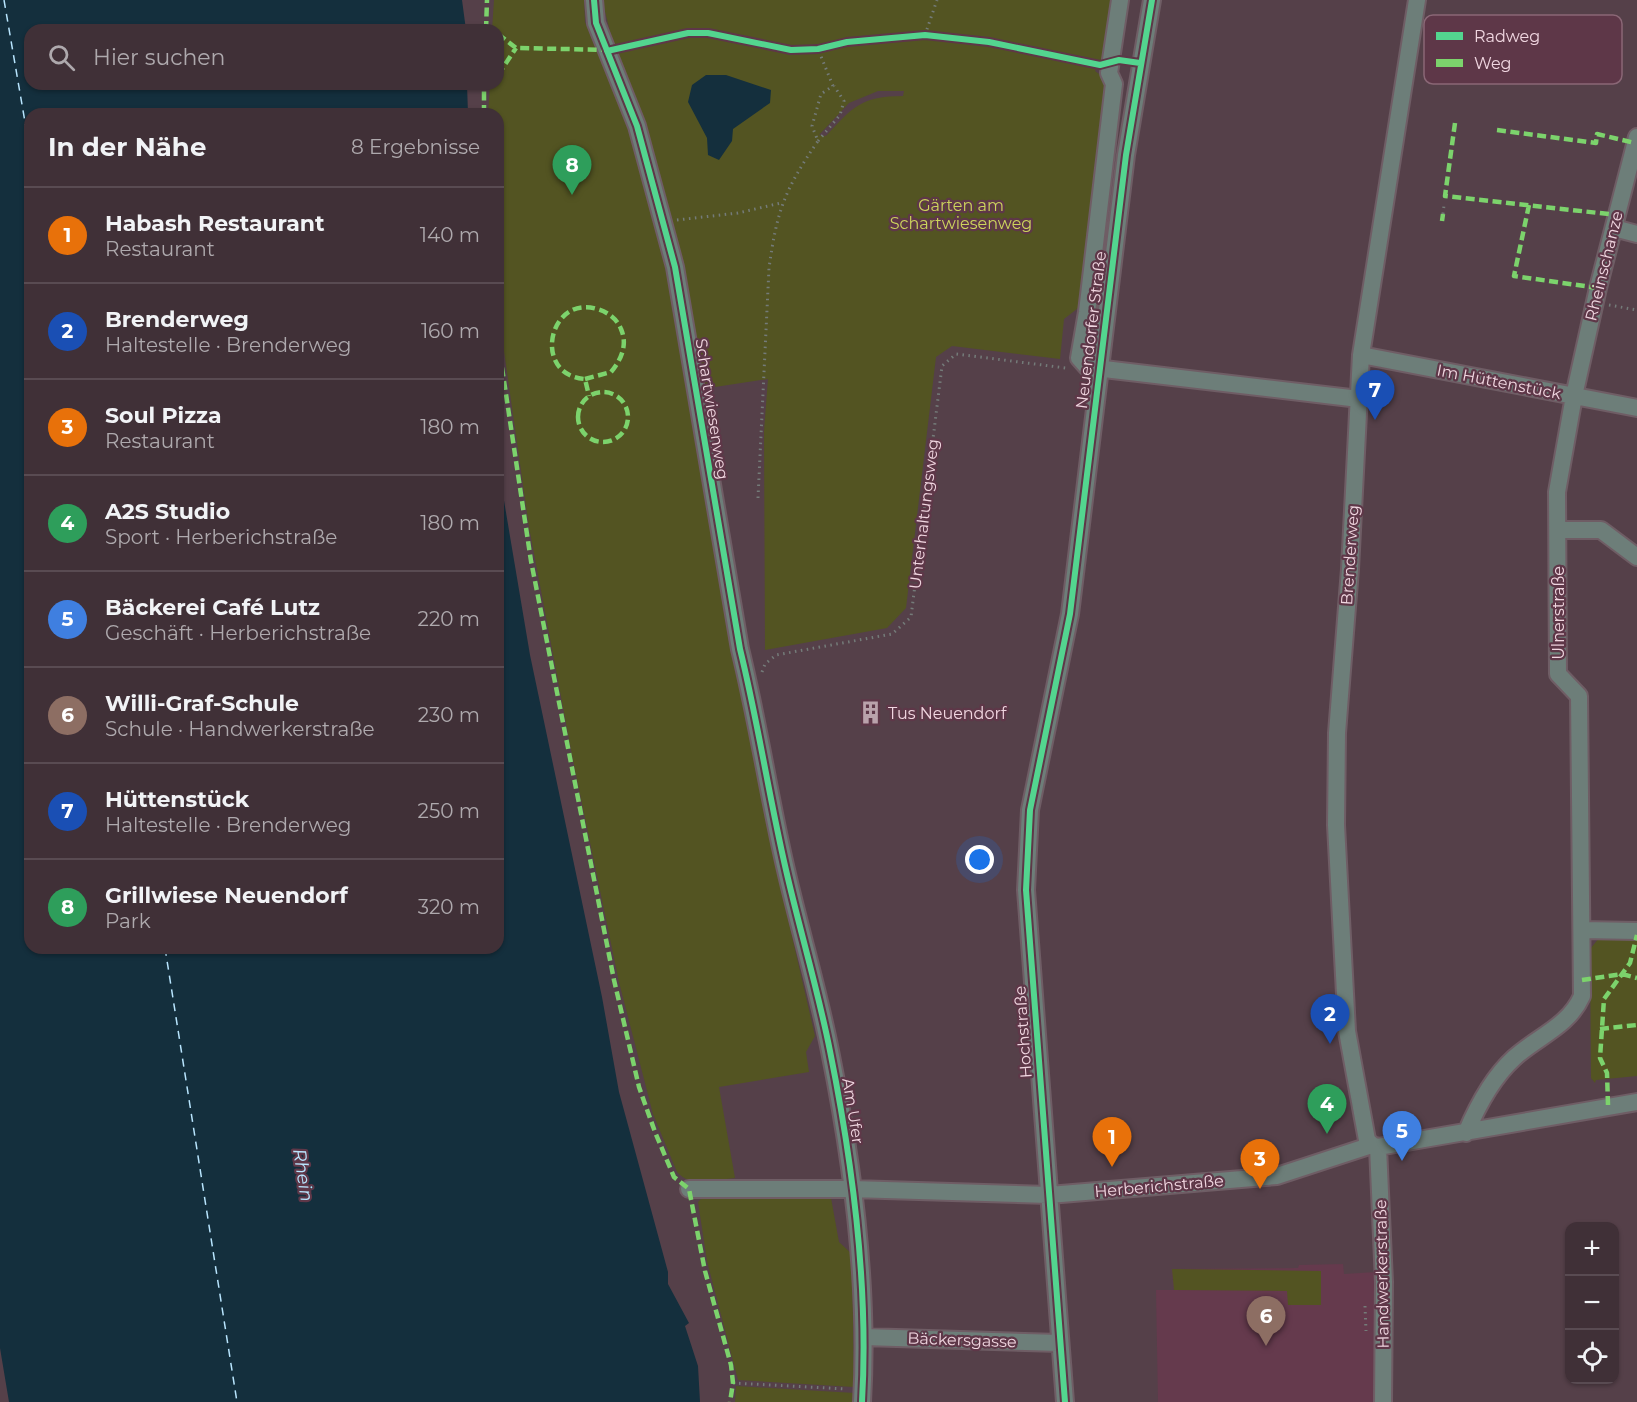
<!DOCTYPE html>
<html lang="de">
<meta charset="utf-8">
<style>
body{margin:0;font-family:Montserrat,sans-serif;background:#47383f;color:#f1f3f6}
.controls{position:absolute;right:18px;bottom:18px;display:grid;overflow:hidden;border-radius:12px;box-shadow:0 2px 4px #0004}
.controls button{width:54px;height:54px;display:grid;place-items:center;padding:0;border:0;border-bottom:2px solid #594b52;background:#403037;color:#f1f3f6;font:30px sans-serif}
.you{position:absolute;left:980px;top:860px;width:21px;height:21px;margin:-15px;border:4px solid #fff;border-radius:50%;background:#1a73e8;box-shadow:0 0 0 9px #1a73e833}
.badge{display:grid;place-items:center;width:39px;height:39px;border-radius:50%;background:#baa2ab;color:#fff;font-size:20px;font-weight:700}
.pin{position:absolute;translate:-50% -50px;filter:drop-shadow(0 2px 3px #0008)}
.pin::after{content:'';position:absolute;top:32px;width:21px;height:18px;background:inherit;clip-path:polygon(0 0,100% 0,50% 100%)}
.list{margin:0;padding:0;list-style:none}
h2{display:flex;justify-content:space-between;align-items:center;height:78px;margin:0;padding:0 24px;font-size:26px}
h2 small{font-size:20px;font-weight:400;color:#aea9ad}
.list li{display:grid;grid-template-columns:39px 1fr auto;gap:18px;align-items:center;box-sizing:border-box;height:96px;padding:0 24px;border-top:2px solid #594b52}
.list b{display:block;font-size:22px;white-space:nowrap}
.list p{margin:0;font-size:20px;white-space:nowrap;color:#aea9ad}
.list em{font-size:20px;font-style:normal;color:#aea9ad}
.icon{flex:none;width:33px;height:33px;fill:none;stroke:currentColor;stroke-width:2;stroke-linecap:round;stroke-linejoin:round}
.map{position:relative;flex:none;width:1637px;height:1402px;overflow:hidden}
.search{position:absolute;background:#403037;box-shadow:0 2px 4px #0004;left:24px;top:24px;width:480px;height:66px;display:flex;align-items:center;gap:15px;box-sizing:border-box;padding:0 21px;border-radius:18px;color:#aea9ad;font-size:22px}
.panel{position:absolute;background:#403037;box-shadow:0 2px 4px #0004;left:24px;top:108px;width:480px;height:846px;border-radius:18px}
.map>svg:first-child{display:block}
.built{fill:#653a4d}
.green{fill:#535422;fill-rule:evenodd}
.water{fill:#142f3d}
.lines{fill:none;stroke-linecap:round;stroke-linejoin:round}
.ferry{stroke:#b8e5fe;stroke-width:1.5;stroke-dasharray:8 6;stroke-linecap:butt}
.minor-casing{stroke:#6f5d65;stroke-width:20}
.path{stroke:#747b79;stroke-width:3;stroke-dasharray:1.5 4.5;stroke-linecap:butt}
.minor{stroke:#6d7e79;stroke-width:16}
.quiet{stroke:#7cd36c;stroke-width:4.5;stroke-dasharray:9 4.5;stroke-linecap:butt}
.cycleway-casing{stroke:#5e3748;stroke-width:10}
.cycleway{stroke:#53d58f;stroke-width:6}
.labels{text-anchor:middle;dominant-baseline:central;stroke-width:4.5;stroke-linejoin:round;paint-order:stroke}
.park-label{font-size:16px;fill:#ccd45c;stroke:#5e3748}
.street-label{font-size:16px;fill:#f0d6e0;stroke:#5e3748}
.poi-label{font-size:16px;fill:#f0d6e0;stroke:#5e3748;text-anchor:start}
.water-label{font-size:18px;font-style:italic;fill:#b8e5fe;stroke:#5e3748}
.key{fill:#5e3748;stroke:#8a6776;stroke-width:1.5}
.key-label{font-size:16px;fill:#f0d6e0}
</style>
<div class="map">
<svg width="1637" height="1402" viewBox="0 0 1637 1402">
<rect width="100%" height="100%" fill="#554049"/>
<path class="built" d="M1343 1264 1344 1274 1376 1272 1375 1402H1158L1156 1290H1174L1172 1269 1298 1268 1299 1265Z"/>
<path class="green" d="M494 0H584L585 22 627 125 665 266 731 653 743 694 771 845 815 1036 806 1052 809 1072 719 1087 735 1178C714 1180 691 1188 677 1172L653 1114 619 982 573 760 529 527 498 309V114H488L490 84H498V30H492Z
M602 0H1116L1107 51 1095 71 1110 82 1082 305 1064 319 1060 359 952 346 936 357 906 608 887 628 765 650 764 431 768 379 702 389ZM878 91H904L903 96C861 96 853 107 826 136L819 135 849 103Z
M1600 937H1637V1076L1596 1080 1595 1083 1591 1078 1590 949Z
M810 1195 831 1198 839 1242 852 1254 854 1387 738 1380 707 1261 698 1202 704 1196Z
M1172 1269 1321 1271V1305H1288L1287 1291 1174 1290Z
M736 1386 855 1393 854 1402H735Z"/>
<path class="water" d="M0 0H462L466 30H30V84H467L468 114H30V948H498V465L530 655 602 997 619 1092 668 1272V1284L689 1323 685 1326 698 1366 700 1402H9L0 1348Z
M706 75H726L771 90 770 103 733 129 732 141 719 160 708 155 707 138 688 102 692 85Z"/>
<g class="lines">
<path class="ferry" d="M4 0 30 151
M165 948 237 1402"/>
<defs>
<path id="minor" d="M594 0 596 23 637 126 675 267 740 649C758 722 769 797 786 870 800 931 818 990 830 1051 853 1165 869 1285 862 1402
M1120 0 1109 73 1114 84 1087 312 1079 358 1087 367 1359 399
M1614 228 1637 234
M1361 355 1637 408
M1559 530H1601L1637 557
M1582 930 1637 931
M1466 1133C1477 1107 1492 1078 1514 1058 1538 1036 1568 1027 1582 996L1579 696 1558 674 1557 492 1574 396 1598 288 1637 137
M1372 1145 1367 1140 1365 1129 1347 1031 1336 825 1337 733 1350 569 1361 355 1417 0
M1378 1147 1384 1282 1383 1402
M689 1189H852L1049 1195 1277 1176 1372 1145 1378 1147 1637 1102
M864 1337 1060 1343
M1065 1402 1026 890 1030 810 1070 614 1126 155 1152 0"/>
</defs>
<use href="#minor" class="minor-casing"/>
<path class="path" d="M925 35 937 0
M818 141 840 115 844 101 834 86
M1443 214 1444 205
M677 220 738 213 781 203
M1609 305 1637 310
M758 498 769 268C777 210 785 189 818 141L812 126 821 94 833 86 818 49
M762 672 765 664 776 655 892 634 911 617 942 366 956 354 1066 368
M1365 1306 1366 1331
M733 1383 846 1389"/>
<use href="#minor" class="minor"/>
<path class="quiet" d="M486 30 487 0
M498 34 516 48 612 50
M498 75 516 48
M484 114V84
M1455 123 1445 196 1617 215
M1497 130 1596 143 1597 134 1635 143
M1529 205 1514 276 1598 288
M1442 221 1443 214
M498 341 531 561 614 980 639 1087 655 1132 674 1177 689 1189 705 1271 731 1365 733 1383 730 1402
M585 379 611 372C621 360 628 345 621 329 617 319 608 312 597 309 549 294 531 375 585 379L589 396
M578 417a25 25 0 1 1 50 0a25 25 0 1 1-50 0Z
M1582 980 1622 974 1637 978
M1600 1029 1637 1025
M1608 1105 1607 1073 1600 1058 1604 999 1630 963 1637 935"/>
<defs>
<path id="cycleway" d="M594 0 596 23 637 126 675 267 740 649C758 722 769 797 786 870 800 931 818 990 830 1051 853 1165 869 1285 862 1402
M607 51 688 33H708L791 50 818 49 847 42 925 35 989 42 1100 65 1119 60 1140 63
M1065 1402 1026 890 1030 810 1070 614 1126 155 1152 0"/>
</defs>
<use href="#cycleway" class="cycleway-casing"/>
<use href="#cycleway" class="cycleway"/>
</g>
<defs>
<symbol id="building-bare" viewBox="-9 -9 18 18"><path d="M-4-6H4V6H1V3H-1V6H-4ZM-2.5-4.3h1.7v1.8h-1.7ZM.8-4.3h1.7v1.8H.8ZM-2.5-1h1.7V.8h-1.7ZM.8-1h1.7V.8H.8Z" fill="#baa2ab" stroke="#5e3748" stroke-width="2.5" paint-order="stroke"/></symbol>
</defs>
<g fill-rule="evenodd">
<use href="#building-bare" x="854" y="696" width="33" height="33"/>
</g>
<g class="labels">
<g class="park-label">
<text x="961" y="205">Gärten am<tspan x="961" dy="18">Schartwiesenweg</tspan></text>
</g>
<g class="street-label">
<text transform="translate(1604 266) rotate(-76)">Rheinschanze</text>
<text transform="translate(1091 330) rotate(-83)">Neuendorfer Straße</text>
<text transform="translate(1499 382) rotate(11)">Im Hüttenstück</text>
<text transform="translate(712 409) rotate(81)">Schartwiesenweg</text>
<text transform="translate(924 514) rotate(-83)">Unterhaltungsweg</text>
<text transform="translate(1350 555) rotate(-86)">Brenderweg</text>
<text transform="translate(1558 613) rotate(-90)">Ulnerstraße</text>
<text transform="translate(1023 1032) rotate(-94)">Hochstraße</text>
<text transform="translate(853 1111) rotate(81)">Am Ufer</text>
<text transform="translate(1159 1186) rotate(-5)">Herberichstraße</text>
<text transform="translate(1382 1274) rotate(-91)">Handwerkerstraße</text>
<text transform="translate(962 1340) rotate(2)">Bäckersgasse</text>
</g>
<g class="poi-label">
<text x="888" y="713">Tus Neuendorf</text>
</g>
<g class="water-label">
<text transform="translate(303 1175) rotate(81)">Rhein</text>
</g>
</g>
<rect x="1424" y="15" width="198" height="69" rx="9" class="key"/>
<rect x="1436" y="32" width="27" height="8" fill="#53d58f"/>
<rect x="1436" y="59" width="27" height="8" fill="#7cd36c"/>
<g class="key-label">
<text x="1474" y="42">Radweg</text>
<text x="1474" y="69">Weg</text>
</g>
</svg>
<div class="controls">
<button>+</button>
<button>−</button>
<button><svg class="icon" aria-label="locate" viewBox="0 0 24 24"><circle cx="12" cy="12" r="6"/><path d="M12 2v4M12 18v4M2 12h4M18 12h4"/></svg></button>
</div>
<div class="you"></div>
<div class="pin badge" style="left:1112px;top:1167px;background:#e8710a">1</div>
<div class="pin badge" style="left:1330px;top:1044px;background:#1a4fb4">2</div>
<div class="pin badge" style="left:1260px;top:1189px;background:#e8710a">3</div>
<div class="pin badge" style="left:1327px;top:1134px;background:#2e9e5b">4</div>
<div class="pin badge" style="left:1402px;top:1161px;background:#3f7fe0">5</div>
<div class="pin badge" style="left:1266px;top:1346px;background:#8d6e63">6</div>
<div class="pin badge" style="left:1375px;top:420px;background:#1a4fb4">7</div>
<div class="pin badge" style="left:572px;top:195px;background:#2e9e5b">8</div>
<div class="search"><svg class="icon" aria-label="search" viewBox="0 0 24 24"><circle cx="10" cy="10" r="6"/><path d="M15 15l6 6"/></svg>Hier suchen</div>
<section class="panel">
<h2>In der Nähe<small>8 Ergebnisse</small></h2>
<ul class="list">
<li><span class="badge" style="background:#e8710a">1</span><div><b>Habash Restaurant</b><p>Restaurant</p></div><em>140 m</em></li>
<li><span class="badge" style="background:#1a4fb4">2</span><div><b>Brenderweg</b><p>Haltestelle · Brenderweg</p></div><em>160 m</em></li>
<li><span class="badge" style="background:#e8710a">3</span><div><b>Soul Pizza</b><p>Restaurant</p></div><em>180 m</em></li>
<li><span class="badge" style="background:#2e9e5b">4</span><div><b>A2S Studio</b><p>Sport · Herberichstraße</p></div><em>180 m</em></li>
<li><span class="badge" style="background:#3f7fe0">5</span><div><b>Bäckerei Café Lutz</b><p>Geschäft · Herberichstraße</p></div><em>220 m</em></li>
<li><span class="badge" style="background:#8d6e63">6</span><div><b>Willi-Graf-Schule</b><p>Schule · Handwerkerstraße</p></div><em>230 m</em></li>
<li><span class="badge" style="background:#1a4fb4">7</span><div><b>Hüttenstück</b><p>Haltestelle · Brenderweg</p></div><em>250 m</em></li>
<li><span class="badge" style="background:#2e9e5b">8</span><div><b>Grillwiese Neuendorf</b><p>Park</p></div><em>320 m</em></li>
</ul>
</section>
</div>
